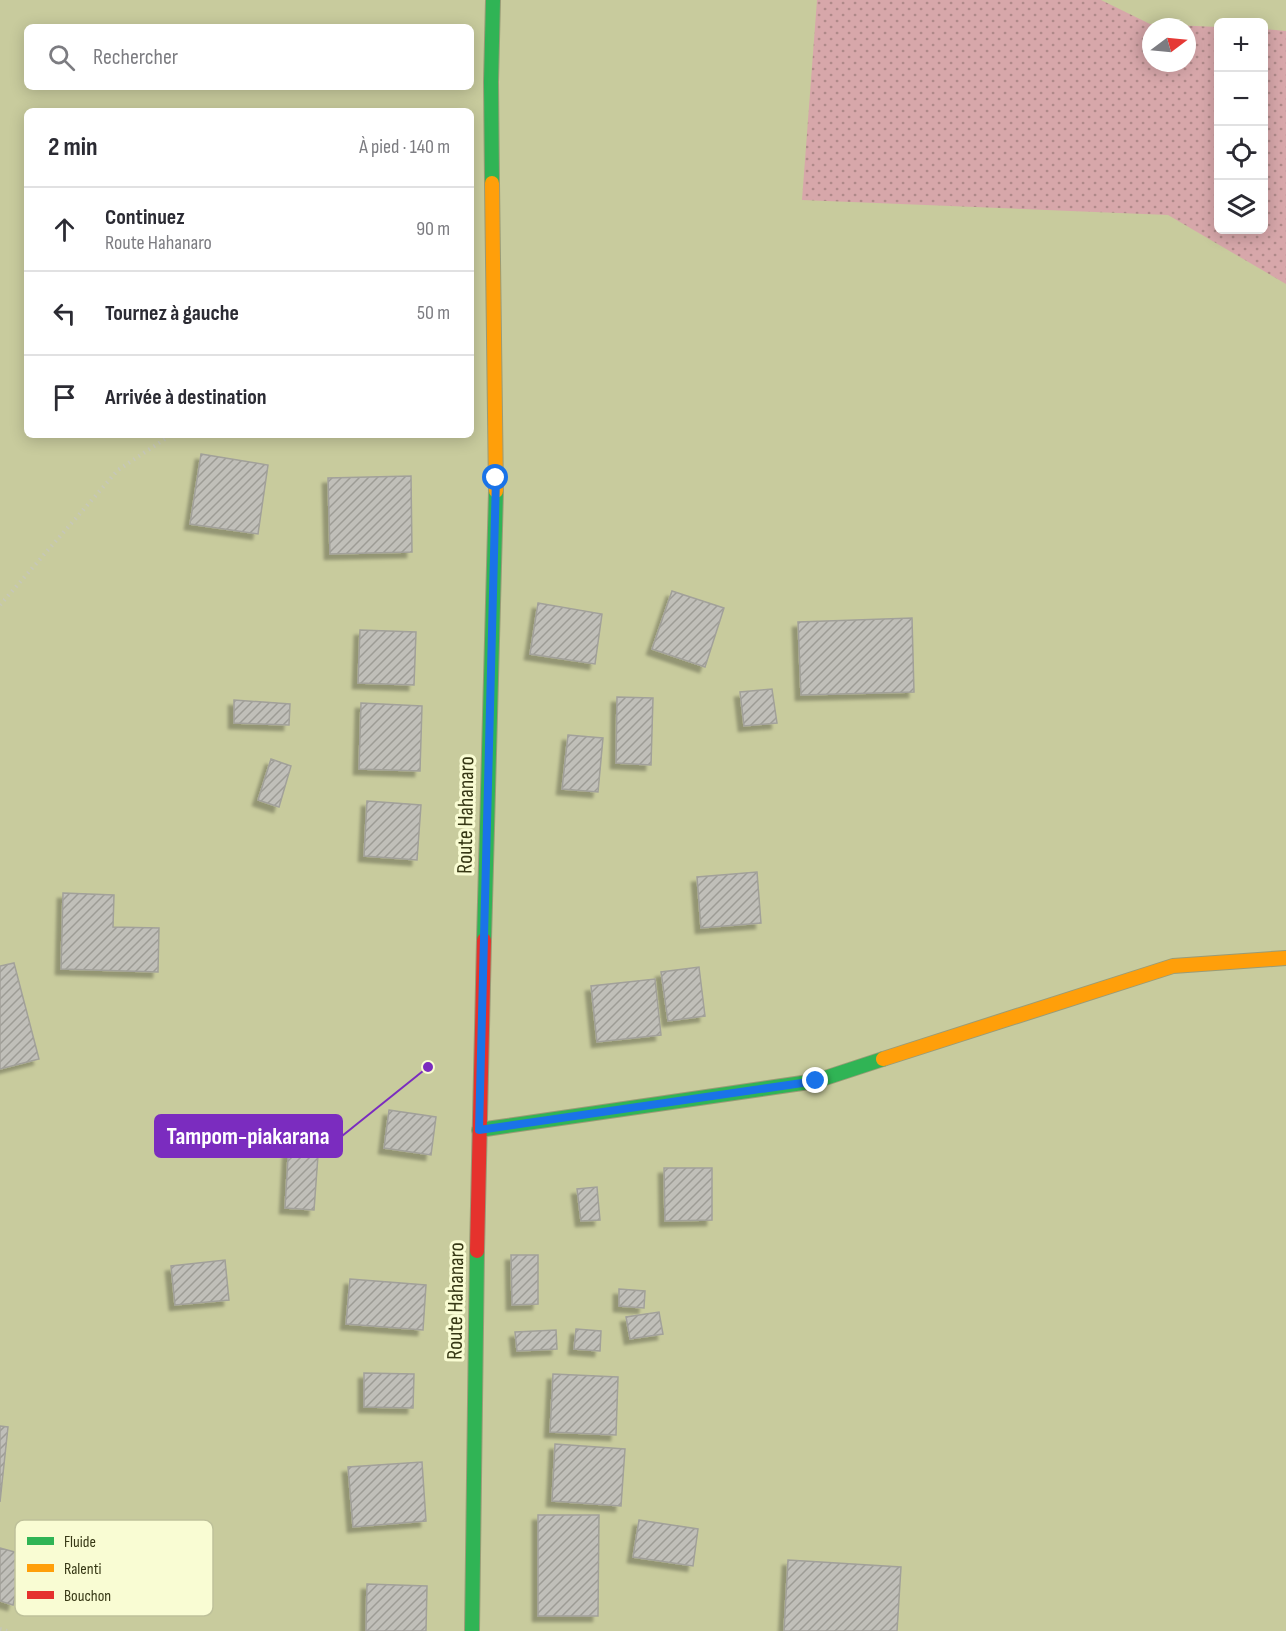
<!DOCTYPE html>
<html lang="fr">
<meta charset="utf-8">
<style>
body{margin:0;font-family:"Sofia Sans Condensed",sans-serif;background:#f7f7f7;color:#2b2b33}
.controls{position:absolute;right:18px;top:18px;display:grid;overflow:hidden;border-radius:9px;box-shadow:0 3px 15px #0003}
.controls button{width:54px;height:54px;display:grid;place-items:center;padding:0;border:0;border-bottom:2px solid #e1e1e2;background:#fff;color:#2b2b33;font:30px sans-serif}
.compass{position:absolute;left:1142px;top:18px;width:54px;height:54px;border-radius:50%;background:#fff;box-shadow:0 3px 15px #0003;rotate:74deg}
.stop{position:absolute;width:18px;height:18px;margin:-14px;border:4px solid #1a73e8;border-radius:50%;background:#fff}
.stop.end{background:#1a73e8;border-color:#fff;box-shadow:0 2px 6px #0008}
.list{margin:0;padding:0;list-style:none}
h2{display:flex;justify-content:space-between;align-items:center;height:78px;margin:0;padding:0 24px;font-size:26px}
h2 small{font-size:20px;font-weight:400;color:#7c7c81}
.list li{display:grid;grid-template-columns:39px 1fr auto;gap:18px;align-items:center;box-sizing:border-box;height:84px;padding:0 24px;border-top:2px solid #e1e1e2}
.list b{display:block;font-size:22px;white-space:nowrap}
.list p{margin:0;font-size:20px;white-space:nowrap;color:#7c7c81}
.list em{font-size:20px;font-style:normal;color:#7c7c81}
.icon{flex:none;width:33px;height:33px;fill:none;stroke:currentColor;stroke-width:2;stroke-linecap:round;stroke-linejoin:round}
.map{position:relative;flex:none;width:1286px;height:1631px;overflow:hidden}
.search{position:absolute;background:#fff;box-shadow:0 3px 15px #0003;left:24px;top:24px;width:450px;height:66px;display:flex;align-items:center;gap:15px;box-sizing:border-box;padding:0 21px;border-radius:9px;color:#7c7c81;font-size:22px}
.panel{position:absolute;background:#fff;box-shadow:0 3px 15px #0003;left:24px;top:108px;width:450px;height:330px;border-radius:9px}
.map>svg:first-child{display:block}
.grass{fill:url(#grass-dots);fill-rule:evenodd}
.building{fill:url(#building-hatch);stroke:#a2a19a;stroke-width:1.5;filter:url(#shadow)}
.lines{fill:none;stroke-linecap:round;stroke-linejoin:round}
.fast-casing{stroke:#9a9c77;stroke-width:16}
.slow-casing{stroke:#9a9c77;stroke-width:16}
.jam-casing{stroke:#9a9c77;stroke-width:16}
.path{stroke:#c6c7b9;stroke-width:4;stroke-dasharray:1.5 4.5;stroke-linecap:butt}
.fast{stroke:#30b455;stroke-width:14}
.slow{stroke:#ff9f0a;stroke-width:14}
.jam{stroke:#e5322d;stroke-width:14}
.route{stroke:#1a73e8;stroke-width:8}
.labels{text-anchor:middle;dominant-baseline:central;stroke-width:6;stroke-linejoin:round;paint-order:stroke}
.street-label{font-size:22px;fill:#363714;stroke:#f9fcd3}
.key{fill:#f9fcd3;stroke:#bec19a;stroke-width:1.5}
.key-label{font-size:16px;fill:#363714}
.leader{fill:none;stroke:#7b2cbf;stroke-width:2}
.callout-dot{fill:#7b2cbf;stroke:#f9fcd3;stroke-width:2}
.callout{fill:#7b2cbf;stroke:#7b2cbf;stroke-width:2}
.callout-label{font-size:24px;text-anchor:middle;font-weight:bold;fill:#fff}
</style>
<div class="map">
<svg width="1286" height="1631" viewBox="0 0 1286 1631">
<defs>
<pattern id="grass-dots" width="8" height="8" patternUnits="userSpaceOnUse" patternTransform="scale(1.5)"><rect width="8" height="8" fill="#d7a7aa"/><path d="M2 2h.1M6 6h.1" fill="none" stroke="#af8989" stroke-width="1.8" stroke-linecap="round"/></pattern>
<pattern id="building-hatch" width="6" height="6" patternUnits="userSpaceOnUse" patternTransform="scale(1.5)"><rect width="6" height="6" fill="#c0bfb9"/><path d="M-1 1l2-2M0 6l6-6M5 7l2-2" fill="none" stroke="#9d9c95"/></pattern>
<filter id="shadow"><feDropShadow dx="-5.5" dy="5.5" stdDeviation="1.5" flood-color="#0004"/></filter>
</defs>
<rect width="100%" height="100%" fill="#c8cb9d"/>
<path class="grass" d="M817 0H1101L1150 24 1218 27V230H1264V29L1286 31V284L1168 215 802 200ZM1151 27H1187V63H1151Z"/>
<path class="building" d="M201 454 268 465 258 534 190 524Z
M411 476 412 552 330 554 328 478Z
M672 591 724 608 705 667 652 649Z
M538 603 602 614 595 664 530 654Z
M912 618 914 692 801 695 798 622Z
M360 630 416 632 414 685 358 683Z
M772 689 777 723 744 726 740 692Z
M617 697 653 698 651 765 616 763Z
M234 700 290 704 289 725 234 723Z
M361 703 422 706 420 771 359 769Z
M568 735 603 738 598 792 562 789Z
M271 759 291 766 279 807 258 800Z
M367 801 421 805 417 860 364 856Z
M757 872 761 923 701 928 697 877Z
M63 893 114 895 113 927 159 928 158 972 61 969Z
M14 963 39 1059 0 1069V966Z
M699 967 705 1016 668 1021 661 972Z
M655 979 661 1035 597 1042 591 986Z
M389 1110 436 1117 431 1155 384 1148Z
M289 1140 319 1142 314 1210 285 1208Z
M664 1168H712V1220L665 1221Z
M597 1187 600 1220 581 1221 577 1189Z
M511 1255H538V1304L512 1305Z
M225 1260 229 1300 175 1305 171 1266Z
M350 1279 426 1285 423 1330 346 1324Z
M619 1289 645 1291 644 1308 619 1306Z
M659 1312 663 1334 630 1339 626 1317Z
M576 1329 601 1331 600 1351 574 1349Z
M556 1330 557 1349 517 1351 515 1332Z
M364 1373 414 1374 413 1408 364 1407Z
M553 1374 618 1377 616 1435 550 1432Z
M0 1426 8 1427 0 1502Z
M555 1444 625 1449 621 1506 552 1501Z
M422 1462 426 1521 353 1527 348 1467Z
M538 1515H599L598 1616H538Z
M639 1520 698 1529 693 1566 633 1557Z
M0 1548 26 1555 13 1605 0 1601Z
M788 1560 901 1567 897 1631H784Z
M367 1584 427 1586 426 1631H366Z"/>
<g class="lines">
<defs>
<path id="fast" d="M492 183 491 82 493 0
M484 940 496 491
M479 1130 816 1081 883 1059
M472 1631 477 1251"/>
<path id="slow" d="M492 183 496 491
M883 1059 1173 966 1286 958"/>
<path id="jam" d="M477 1251 484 940"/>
</defs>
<use href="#fast" class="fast-casing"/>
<use href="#slow" class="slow-casing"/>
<use href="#jam" class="jam-casing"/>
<path class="path" d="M0 605 118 470 171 435
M0 1629 7 1631"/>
<use href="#fast" class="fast"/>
<use href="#slow" class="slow"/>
<use href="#jam" class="jam"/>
</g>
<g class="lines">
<path class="route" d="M496 478 479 1130 816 1081"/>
</g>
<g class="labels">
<g class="street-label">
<text transform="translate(466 815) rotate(-89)">Route Hahanaro</text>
<text transform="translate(456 1301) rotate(-89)">Route Hahanaro</text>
</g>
</g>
<rect x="15" y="1520" width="198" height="96" rx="9" class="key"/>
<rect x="27" y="1537" width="27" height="8" fill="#30b455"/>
<rect x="27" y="1564" width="27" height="8" fill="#ff9f0a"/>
<rect x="27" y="1591" width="27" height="8" fill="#e5322d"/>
<g class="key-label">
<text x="64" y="1547">Fluide</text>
<text x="64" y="1574">Ralenti</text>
<text x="64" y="1601">Bouchon</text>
</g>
<path class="leader" d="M428 1067L342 1136"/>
<circle class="callout-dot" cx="428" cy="1067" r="6"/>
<rect class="callout" x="155" y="1115" width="187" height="42" rx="6"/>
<g class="callout-label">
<text x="248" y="1144">Tampom-piakarana</text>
</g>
</svg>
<div class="controls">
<button>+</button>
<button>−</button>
<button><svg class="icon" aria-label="locate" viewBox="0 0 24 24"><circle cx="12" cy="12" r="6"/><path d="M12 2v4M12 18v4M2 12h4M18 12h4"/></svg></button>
<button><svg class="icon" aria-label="layers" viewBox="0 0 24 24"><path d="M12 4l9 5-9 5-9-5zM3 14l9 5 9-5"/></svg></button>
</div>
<svg class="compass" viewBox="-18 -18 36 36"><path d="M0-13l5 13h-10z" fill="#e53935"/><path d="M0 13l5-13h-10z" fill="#7c7c81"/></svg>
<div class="stop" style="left:496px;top:478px"></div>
<div class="stop end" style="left:816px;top:1081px"></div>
<div class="search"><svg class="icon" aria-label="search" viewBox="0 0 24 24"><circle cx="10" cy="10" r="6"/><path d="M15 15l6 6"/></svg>Rechercher</div>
<section class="panel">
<h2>2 min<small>À pied · 140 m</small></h2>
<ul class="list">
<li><svg class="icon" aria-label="ahead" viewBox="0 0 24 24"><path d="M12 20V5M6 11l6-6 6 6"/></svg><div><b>Continuez</b><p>Route Hahanaro</p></div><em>90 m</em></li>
<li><svg class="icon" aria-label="left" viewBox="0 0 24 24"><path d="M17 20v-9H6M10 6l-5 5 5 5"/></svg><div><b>Tournez à gauche</b></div><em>50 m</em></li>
<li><svg class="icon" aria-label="arrive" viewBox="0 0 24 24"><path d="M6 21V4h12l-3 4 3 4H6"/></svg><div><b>Arrivée à destination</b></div></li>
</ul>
</section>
</div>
